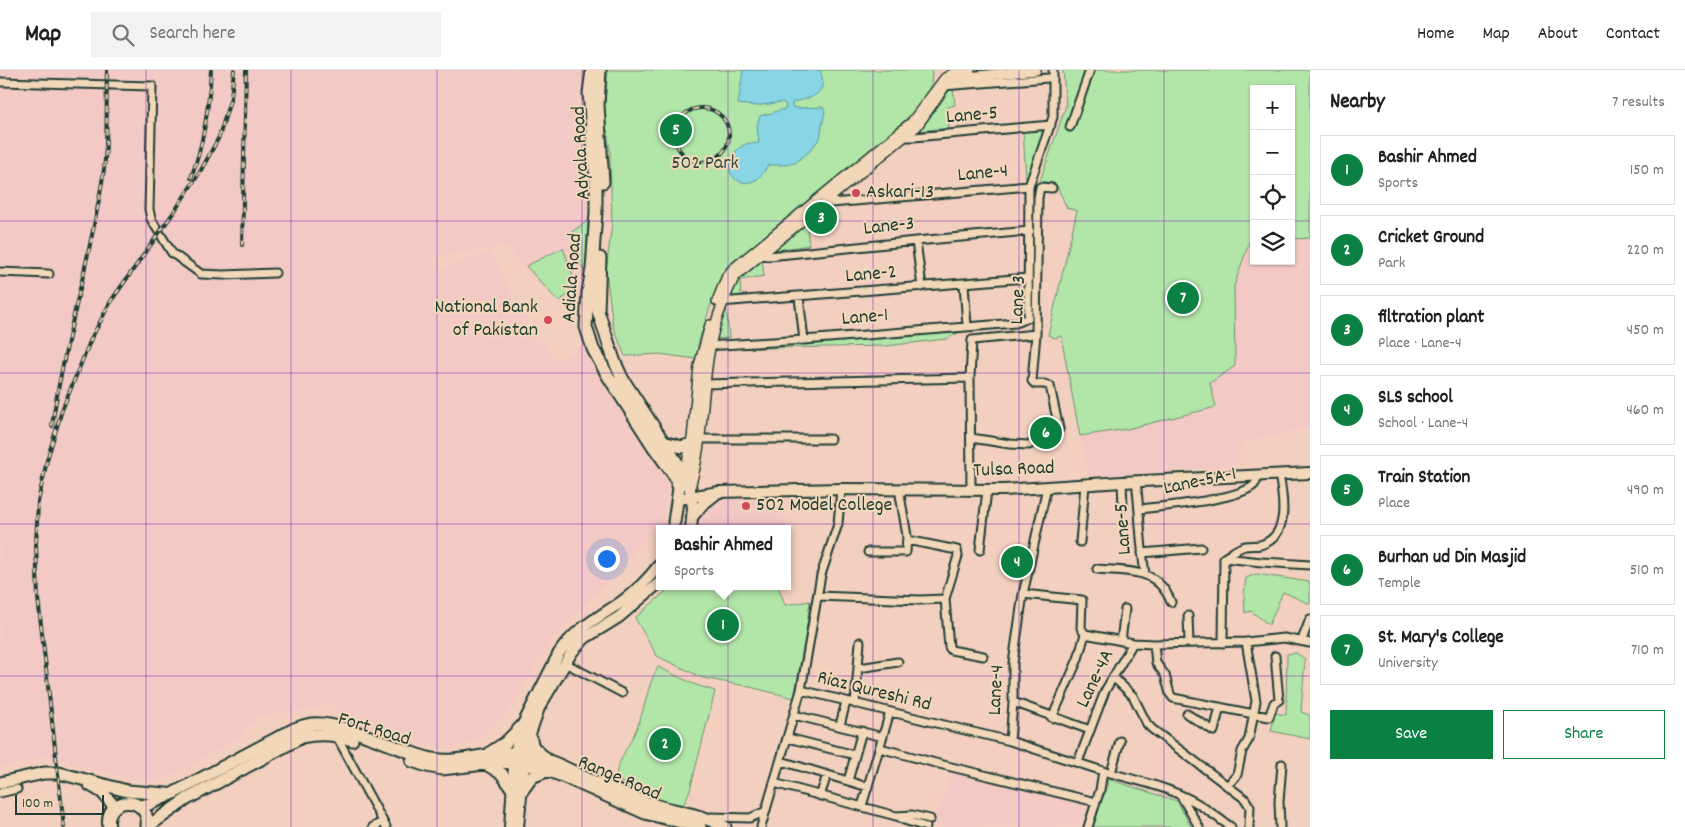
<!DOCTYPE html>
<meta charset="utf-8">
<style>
body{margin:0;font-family:Dekko,sans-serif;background:#f2f2f2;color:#202124}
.controls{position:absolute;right:15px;top:15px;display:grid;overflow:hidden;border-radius:0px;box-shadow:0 1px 4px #0004}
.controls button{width:45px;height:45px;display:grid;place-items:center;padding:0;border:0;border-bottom:1px solid #e0e0e0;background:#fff;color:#202124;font:25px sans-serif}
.scale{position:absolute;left:15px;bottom:12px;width:89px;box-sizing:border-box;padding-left:5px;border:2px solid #1f3d34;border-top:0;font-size:14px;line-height:18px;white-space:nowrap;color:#1f3d34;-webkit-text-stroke:4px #f2d7b9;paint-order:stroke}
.you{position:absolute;left:606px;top:488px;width:18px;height:18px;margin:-12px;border:4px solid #fff;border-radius:50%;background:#1a73e8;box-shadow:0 0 0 8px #1a73e833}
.badge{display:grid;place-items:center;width:32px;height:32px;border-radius:50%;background:#0b8043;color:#fff;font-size:16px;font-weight:700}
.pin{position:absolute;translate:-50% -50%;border:2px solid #fff;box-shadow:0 1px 5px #0006}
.popup{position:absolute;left:656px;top:455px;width:135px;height:65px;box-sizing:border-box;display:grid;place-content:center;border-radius:0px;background:#fff;filter:drop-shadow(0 1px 4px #0005);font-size:16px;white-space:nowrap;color:#757577}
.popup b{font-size:19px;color:#202124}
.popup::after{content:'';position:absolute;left:50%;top:100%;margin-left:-10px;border:10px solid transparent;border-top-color:#fff}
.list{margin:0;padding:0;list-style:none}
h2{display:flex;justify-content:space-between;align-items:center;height:65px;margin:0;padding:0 20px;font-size:21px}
h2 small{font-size:16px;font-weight:400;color:#757577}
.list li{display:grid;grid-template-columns:32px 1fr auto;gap:15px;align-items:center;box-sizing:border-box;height:70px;margin:0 10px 10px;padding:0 10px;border:1px solid #e0e0e0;border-radius:0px}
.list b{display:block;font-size:19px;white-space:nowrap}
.list p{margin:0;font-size:16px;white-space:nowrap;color:#757577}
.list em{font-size:16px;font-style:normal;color:#757577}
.actions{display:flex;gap:10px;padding:15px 20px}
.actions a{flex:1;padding:11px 0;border:1px solid #0b8043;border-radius:0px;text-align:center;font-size:18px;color:#0b8043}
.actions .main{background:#0b8043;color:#fff}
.icon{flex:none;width:28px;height:28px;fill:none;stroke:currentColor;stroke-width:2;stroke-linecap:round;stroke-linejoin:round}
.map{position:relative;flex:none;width:1310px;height:757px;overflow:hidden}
header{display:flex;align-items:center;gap:30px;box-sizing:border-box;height:70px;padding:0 25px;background:#fff;border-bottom:1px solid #e0e0e0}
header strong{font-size:24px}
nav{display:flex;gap:28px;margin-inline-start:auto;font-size:18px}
.search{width:350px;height:45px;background:#f2f2f2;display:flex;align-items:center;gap:12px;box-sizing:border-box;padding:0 18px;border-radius:0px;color:#757577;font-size:19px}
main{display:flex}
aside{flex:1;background:#fff}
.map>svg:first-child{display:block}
.built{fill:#f3c9c5;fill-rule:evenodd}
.green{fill:#b2e6a8;stroke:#68926e}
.water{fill:#87d5e5;stroke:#5d989e}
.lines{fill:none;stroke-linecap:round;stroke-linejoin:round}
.minor-casing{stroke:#1f3d34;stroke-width:11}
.tertiary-casing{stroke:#1f3d34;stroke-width:12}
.secondary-casing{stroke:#1f3d34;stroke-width:14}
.primary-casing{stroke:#1f3d34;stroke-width:15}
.minor{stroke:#f2d7b9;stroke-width:7}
.tertiary{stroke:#f2d7b9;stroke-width:9}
.secondary{stroke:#f2d7b9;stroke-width:10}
.primary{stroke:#f2d7b9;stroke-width:11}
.rail-casing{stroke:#1f3d34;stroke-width:4}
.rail{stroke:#f2d7b9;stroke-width:2;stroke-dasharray:5.5;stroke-linecap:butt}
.grid{fill:none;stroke:#7b2cbf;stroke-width:1;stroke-opacity:0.55}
.poi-dot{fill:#d1495b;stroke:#f2d7b9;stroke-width:2}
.labels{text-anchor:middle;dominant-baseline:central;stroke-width:4;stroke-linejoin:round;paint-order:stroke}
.street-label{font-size:20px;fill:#1f3d34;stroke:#f2d7b9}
.park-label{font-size:20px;fill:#2e4e40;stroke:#f2d7b9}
.poi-label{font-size:20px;fill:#1f3d34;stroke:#f2d7b9;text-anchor:start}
</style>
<header>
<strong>Map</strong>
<div class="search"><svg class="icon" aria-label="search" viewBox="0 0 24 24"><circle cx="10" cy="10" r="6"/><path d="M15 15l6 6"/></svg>Search here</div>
<nav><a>Home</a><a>Map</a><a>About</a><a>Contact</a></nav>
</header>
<main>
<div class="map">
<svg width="1310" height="757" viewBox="0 0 1310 757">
<rect width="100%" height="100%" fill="#f3cfc0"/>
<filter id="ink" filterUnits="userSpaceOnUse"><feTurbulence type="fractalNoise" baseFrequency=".02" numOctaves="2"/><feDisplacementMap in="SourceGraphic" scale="10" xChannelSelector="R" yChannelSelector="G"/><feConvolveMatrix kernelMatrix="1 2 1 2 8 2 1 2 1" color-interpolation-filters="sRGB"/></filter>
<g filter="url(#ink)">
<path class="built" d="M0 0H583L576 35 587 140 583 258 505 176 424 190 435 191 445 199 490 181 525 250 557 292 583 275 670 417 659 457 553 569 508 642 478 670 455 678 414 672 344 649 329 632 313 639 259 646 237 670 161 711 98 702 47 686 0 698Z
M1063 0H1310V357L1242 372 1238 396 1089 407 1061 266 1055 268 1048 265 1077 141 1067 138 1056 114 1040 111 1066 36ZM1254 19H1291V191H1254Z
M783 422 786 459H702V441L713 432Z
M957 691 1084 734 1077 757H933L936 744Z"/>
<path class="green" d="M608 0H932L931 17 916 40 876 76 735 190 719 210 698 274 697 289 659 284 625 286 613 256 606 201 612 154 610 82 604 41Z
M1063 0H1310V168L1291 169V19H1254V170H1250L1234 216 1235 296 1210 313 1216 337 1127 359 1080 366 1061 266 1055 268 1048 265 1077 141 1067 138 1056 114 1040 111 1066 36Z
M951 18H953L955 35 948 37 949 58 916 61 937 38Z
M1045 58 1046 62 1026 109 1023 60Z
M825 137 828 157 807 159 809 175 769 181Z
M588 151 585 204 570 163Z
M563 178 577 217 559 232 526 196Z
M762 190 764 206 740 210 741 227 728 229 738 208Z
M726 236 729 268 716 269Z
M964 260 946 269 886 276 712 279Z
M1256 504 1310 512V534L1283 522 1269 555 1251 541 1245 543 1244 523 1246 508Z
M672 516H778L785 535 810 531 806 563 794 628 746 616 703 608 657 586 635 548Z
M1296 583 1305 589 1301 642 1310 645V669L1271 661 1275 643 1286 645 1287 584Z
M658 597 696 615 715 621 690 720 683 736 667 734 615 709C619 686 632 673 639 652 646 634 648 614 658 597Z
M1108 709 1177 731 1191 757H1091L1099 734 1107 720Z"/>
<path class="water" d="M743 0H820C829 24 813 28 793 32L792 37 798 38 823 37 825 41 820 68 809 82 795 93 785 95H768C765 100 761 107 756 110 729 122 719 88 744 75 749 72 754 74 759 73L757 56 760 46 785 39 786 35 782 32 756 36 738 34Z"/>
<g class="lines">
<defs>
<path id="minor" d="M0 12 152 16 149 139 151 149 172 183 201 204 223 205 275 203
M943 16 1048 8
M1070 57 1090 0
M902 67H914L1051 55
M824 128 831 133 1029 116
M916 171 922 217
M759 185 769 186 916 171 1030 161
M0 202 49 204
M964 214 967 256
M799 227 804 270
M720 232 1028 208
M707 276 804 270 1016 253 1028 248 1029 116 1053 47V0
M700 314 970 308
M971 368 1010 374 1029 375 1059 359 1050 316 1044 314H1035L1032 311 1036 264
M695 369H830
M1136 411C1140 442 1140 472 1145 504
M1122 412 1123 437
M1047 417 1023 524 1013 593V632L1010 671 1103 701 1100 720 1088 757
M971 419 970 308 972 270 1036 264 1038 128 1040 117 1052 118
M1140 439C1164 436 1238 430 1254 415 1257 412 1257 409 1259 405
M1080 472 1085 415
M980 480 987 420
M868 482H906L907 466 899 419
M1142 483 1201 478
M1224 488C1231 484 1237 478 1245 476 1250 475 1255 476 1260 475 1291 467 1283 426 1279 404
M1097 499C1129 502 1157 497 1171 532
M1023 524 1082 530 1081 558 1085 564 1078 589 1052 648
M818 526 920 530 945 529 958 486 957 480 907 470
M945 529 949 577 951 580 983 586
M1188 546 1189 573
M1085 564 1133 573 1154 574 1246 572 1284 568 1310 573
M1302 570 1310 549
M1121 571 1125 539
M1223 573 1224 488 1262 492 1310 495
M1154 574 1156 593 1165 605 1170 624 1173 628 1269 647 1274 633 1279 630 1275 586
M565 593 622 623
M859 598 898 592
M1113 607 1133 626 1147 654 1152 659 1245 729 1250 737 1249 757
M801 620 821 505 838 454 841 419
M1013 632 1090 660
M855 634 860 572
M1187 644 1214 661 1220 637
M794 645 883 667
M840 655 846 632
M336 665 386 757
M788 668 855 685
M880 678 939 694 1096 732
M781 691 868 717
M1078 692 1105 621 1133 573
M1103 701C1134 710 1166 716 1195 732 1207 739 1219 749 1231 757
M1111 703 1120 671
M848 711 862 661
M774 713 896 746 912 745 930 749
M1227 716 1237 705 1242 681 1249 669 1256 631 1246 572
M0 723 17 719
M820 726 827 705
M1181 726 1199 757
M862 736 890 642
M711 747 750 748 764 742
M899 747 904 750 926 757
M373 757 383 752
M761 757 801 620 1010 671
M1280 757 1279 732 1282 694"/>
<path id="tertiary" d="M717 231 727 206 733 199 911 53 945 8 956 2 970 0
M684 407 692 369 699 296 710 255
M690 417C704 372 701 324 710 278 714 253 724 228 735 206L917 56 945 16 951 10 958 8 1036 0"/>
<path id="secondary" d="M690 421 693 437 691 459
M678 429 719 422 841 419 1004 420 1122 412 1310 403
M693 446 702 435 716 424
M510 757 515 683 522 656 559 583C574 560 597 548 620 533 635 522 648 510 659 495
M518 757 526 675 539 638 572 582 585 568 619 547 659 513"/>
<path id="primary" d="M592 0 589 23 596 111V142L592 199 588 222 586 257 593 279 608 306 653 376 674 405 679 418 674 452
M600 0 598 35 603 112
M600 188 598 241 614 290 622 308 685 405 690 417
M663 372 682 377 691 374
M529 663 533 677 545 688
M491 682 505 673 522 656
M412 691 427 696 442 699 501 692 536 696 560 705 645 743 700 757
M486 694 502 704 513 720
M0 713 44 703H59L127 721 167 724
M90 715 102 722 115 737
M521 722 532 707 549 700
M140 736 149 734 172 724 294 659C300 657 306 655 312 654 342 651 397 680 428 688 459 696 491 679 523 684 545 687 566 698 586 708 607 717 628 726 649 733 675 742 702 744 725 757
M109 757C103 725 151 724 147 757
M147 757 187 729 302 667C320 663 335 664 352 670"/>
</defs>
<use href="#minor" class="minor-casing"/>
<use href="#tertiary" class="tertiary-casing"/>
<use href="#secondary" class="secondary-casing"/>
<use href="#primary" class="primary-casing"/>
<use href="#minor" class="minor"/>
<use href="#tertiary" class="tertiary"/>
<use href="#secondary" class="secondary"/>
<use href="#primary" class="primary"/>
<defs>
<path id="rail" d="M675 65a27 27 0 1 1 54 0a27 27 0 1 1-54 0Z
M191 108C204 73 209 37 211 0
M242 175 246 0
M52 356C64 269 92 186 104 99 108 68 106 32 107 0
M64 757 38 528 36 474 38 432 47 390 62 340 91 269 111 231 176 139 200 102 219 67 231 27 234 0"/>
</defs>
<use href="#rail" class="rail-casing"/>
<use href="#rail" class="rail"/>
</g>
</g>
<path class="grid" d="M146 0V757M291 0V757M437 0V757M582 0V757M728 0V757M873 0V757M1019 0V757M1164 0V757M0 151H1254M1291 151H1310M0 303H1310M0 454H1310M0 606H1310"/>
<g class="poi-dot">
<circle cx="856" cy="123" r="5"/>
<circle cx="548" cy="250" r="5"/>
<circle cx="746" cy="436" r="5"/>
</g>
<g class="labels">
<g class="street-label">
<text transform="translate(972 46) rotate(-5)">Lane-5</text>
<text transform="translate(582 83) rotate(-93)">Adyala Road</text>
<text transform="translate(983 104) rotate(-5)">Lane-4</text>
<text transform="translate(889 157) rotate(-6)">Lane-3</text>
<text transform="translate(871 205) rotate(-5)">Lane-2</text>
<text transform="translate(573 208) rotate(-86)">Adiala Road</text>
<text transform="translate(1019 230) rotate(-87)">Lane 3</text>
<text transform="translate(865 248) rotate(-5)">Lane-1</text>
<text transform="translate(1014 400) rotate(-2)">Tulsa Road</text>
<text transform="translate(1200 412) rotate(-12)">Lane-5A-1</text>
<text transform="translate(1124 459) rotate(-94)">Lane-5</text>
<text transform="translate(1096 609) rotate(-64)">Lane-4A</text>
<text transform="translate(997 620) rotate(-87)">Lane-4</text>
<text transform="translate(874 622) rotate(14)">Riaz Qureshi Rd</text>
<text transform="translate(374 660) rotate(17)">Fort Road</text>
<text transform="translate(619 709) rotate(23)">Range Road</text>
</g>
<g class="park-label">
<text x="705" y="94">502 Park</text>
</g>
<g class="poi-label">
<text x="866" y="123">Askari-13</text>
<text x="538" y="238" text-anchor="end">National Bank<tspan x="538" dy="23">of Pakistan</tspan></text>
<text x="756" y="436">502 Model College</text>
</g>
</g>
</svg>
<div class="controls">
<button>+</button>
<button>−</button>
<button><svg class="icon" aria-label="locate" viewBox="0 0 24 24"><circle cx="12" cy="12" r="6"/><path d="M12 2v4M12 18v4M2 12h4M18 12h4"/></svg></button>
<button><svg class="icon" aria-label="layers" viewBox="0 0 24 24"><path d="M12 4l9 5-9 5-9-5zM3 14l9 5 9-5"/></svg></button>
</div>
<div class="scale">100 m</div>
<div class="you"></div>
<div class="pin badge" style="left:723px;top:555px">1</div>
<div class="popup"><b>Bashir Ahmed</b>Sports</div>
<div class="pin badge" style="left:665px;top:674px">2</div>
<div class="pin badge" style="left:821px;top:148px">3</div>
<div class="pin badge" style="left:1017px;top:492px">4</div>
<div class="pin badge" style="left:676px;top:60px">5</div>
<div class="pin badge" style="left:1046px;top:363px">6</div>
<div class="pin badge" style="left:1183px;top:228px">7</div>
</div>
<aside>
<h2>Nearby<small>7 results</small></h2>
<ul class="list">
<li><span class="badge">1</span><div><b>Bashir Ahmed</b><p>Sports</p></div><em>150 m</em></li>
<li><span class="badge">2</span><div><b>Cricket Ground</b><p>Park</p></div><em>220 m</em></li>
<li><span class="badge">3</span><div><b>filtration plant</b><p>Place · Lane-4</p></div><em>450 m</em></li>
<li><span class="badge">4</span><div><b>SLS school</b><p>School · Lane-4</p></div><em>460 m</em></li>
<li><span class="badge">5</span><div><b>Train Station</b><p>Place</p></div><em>490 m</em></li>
<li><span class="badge">6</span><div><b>Burhan ud Din Masjid</b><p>Temple</p></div><em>510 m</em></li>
<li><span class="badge">7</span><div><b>St. Mary's College</b><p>University</p></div><em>710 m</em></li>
</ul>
<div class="actions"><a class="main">Save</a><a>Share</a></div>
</aside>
</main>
